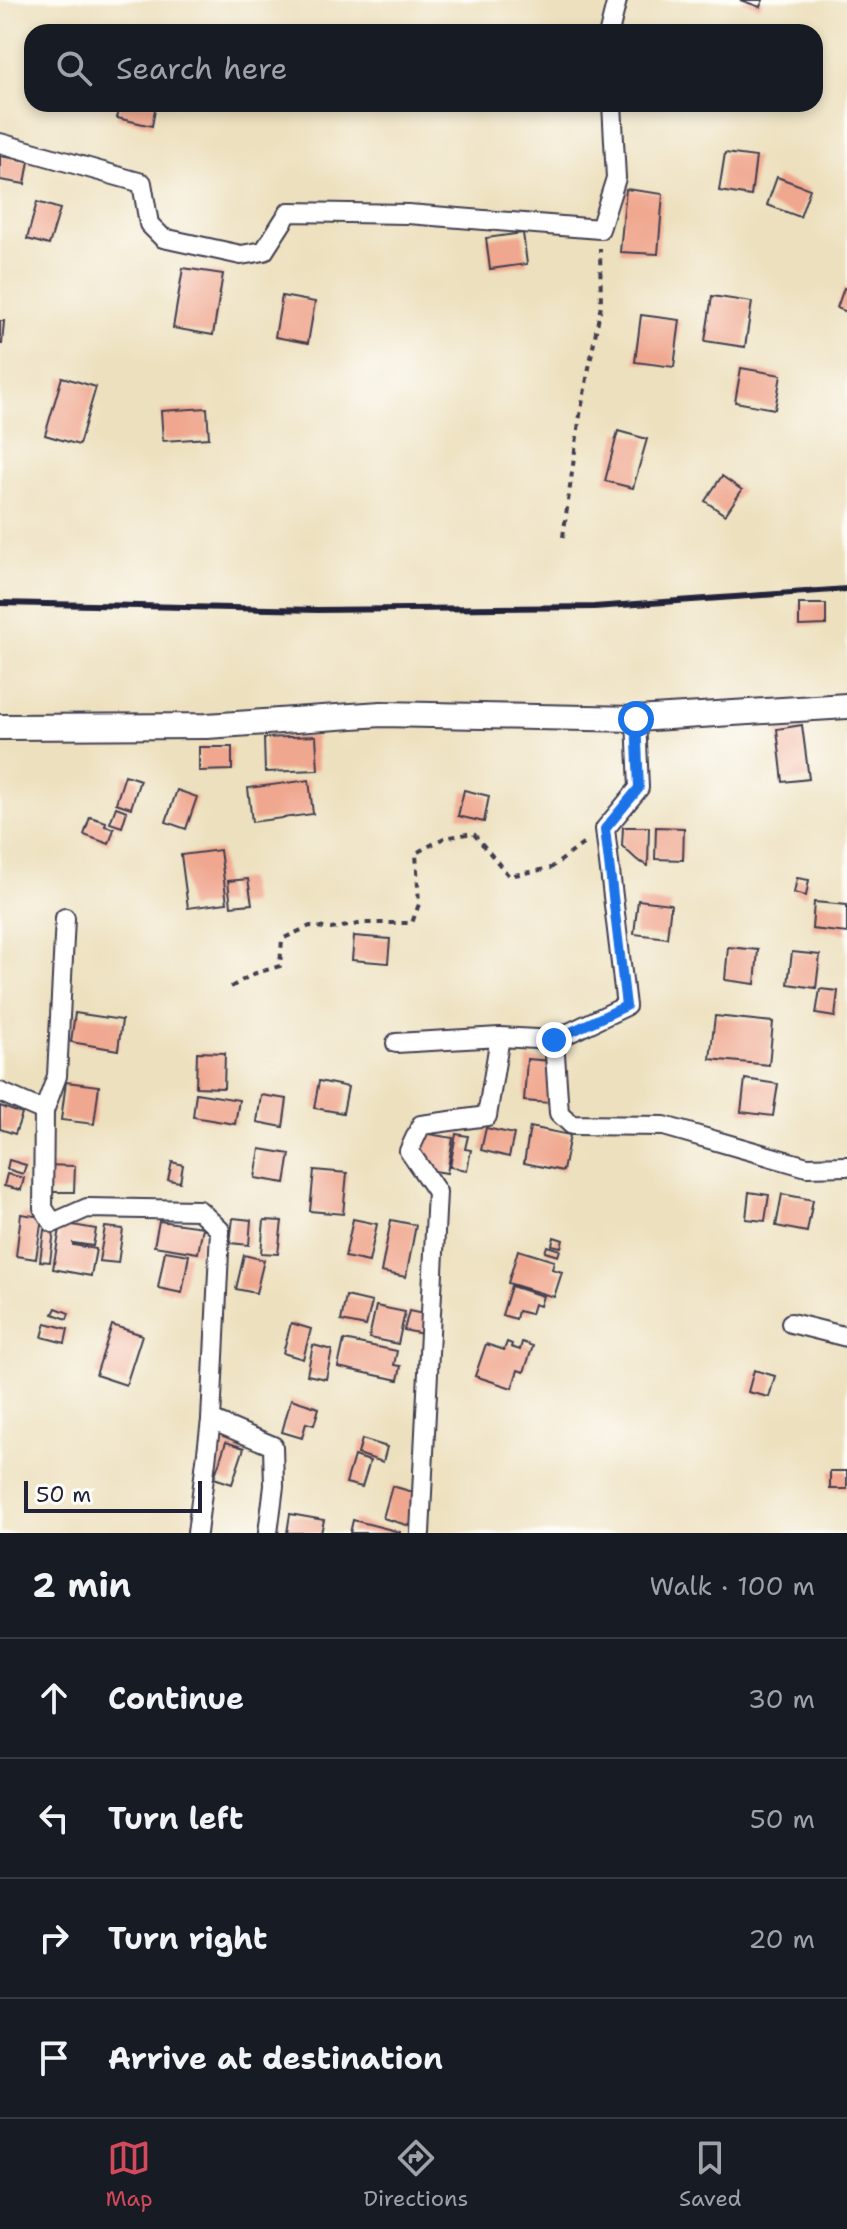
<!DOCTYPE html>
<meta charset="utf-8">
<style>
body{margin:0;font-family:"Shantell Sans",sans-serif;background:#242831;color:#f1f3f6}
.scale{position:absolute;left:24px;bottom:20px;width:178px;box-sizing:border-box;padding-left:8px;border:4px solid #22223b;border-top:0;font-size:22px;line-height:28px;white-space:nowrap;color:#22223b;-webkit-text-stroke:6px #fdfcf7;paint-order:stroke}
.stop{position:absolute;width:24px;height:24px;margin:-18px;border:6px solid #1a73e8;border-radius:50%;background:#fff}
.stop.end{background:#1a73e8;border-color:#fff;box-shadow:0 2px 8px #0008}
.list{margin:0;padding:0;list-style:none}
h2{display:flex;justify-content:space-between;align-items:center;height:104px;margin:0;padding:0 32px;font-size:34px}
h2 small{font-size:26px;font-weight:400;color:#9ea1a6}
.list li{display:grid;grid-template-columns:52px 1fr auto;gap:24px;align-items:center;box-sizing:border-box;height:120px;padding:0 32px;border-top:2px solid #363941}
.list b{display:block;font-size:30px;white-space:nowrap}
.list em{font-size:26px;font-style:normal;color:#9ea1a6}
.icon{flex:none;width:44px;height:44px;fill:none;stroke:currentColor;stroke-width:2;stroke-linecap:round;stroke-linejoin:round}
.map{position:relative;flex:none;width:847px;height:1533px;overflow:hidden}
.search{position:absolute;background:#171b24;box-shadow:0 4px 12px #0003;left:24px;right:24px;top:24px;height:88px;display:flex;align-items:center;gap:20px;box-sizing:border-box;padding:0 28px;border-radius:24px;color:#9ea1a6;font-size:30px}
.sheet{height:584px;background:#171b24}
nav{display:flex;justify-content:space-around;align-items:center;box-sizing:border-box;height:112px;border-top:2px solid #363941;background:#171b24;font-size:22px;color:#9ea1a6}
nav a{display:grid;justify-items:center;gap:4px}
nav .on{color:#d1495b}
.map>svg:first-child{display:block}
.building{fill:#f0a78f}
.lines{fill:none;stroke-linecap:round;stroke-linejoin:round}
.minor-casing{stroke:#403e4f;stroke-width:22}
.tertiary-casing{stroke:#403e4f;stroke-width:28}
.path{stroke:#403e4f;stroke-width:4;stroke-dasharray:6 6;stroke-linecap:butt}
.minor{stroke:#fff;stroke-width:18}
.tertiary{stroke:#fff;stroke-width:24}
.rail{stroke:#22223b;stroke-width:6}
.route{stroke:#1a73e8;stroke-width:10}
</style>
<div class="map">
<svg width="847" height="1533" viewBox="0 0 847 1533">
<rect width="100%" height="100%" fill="#fdfcf7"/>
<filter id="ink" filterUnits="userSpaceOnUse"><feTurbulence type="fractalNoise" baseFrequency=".0125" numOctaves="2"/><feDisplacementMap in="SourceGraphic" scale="16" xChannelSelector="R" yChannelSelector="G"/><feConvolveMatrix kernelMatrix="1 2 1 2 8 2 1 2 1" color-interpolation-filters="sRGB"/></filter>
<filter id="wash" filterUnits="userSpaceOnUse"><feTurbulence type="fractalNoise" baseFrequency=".006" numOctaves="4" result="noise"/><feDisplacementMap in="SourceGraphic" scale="32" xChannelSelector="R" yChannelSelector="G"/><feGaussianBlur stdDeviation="1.8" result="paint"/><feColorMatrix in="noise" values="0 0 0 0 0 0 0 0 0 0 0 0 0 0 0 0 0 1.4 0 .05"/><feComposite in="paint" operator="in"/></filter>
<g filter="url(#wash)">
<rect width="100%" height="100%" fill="#ede0be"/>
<g id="blocks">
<path class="building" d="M740 0H763L760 7Z
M120 104H156L152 126 117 118Z
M725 153 756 157 751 196 719 191Z
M0 156 29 161 25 184 0 180Z
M777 177 810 189 800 217 767 205Z
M626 189 663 194 658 254 620 252Z
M37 202 60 209 49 245 27 239Z
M523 233 527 264 490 269 486 238Z
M183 268 223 274 213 335 173 328Z
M844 288 847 289V312L837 308Z
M282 296 315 302 308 343 275 337Z
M712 296 752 302 745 347 705 341Z
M641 315 680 320 674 367 635 362Z
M0 321H4L2 344H0Z
M741 368 781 375 775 409 735 402Z
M62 377 96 387 79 445 45 435Z
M207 408 209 438 163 441 161 411Z
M618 431 647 439 633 488 605 481Z
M722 476 742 490 725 515 705 501Z
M799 604H826V625L799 626Z
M802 725 809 779 783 782 777 729Z
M316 736 318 770 265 772 264 738Z
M199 747H232V770L199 771Z
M125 775 140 780 131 808 116 803Z
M309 780 313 814 252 822 248 788Z
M177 790 197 797 186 829 166 822Z
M464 790 489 796 484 822 458 816Z
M116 807 127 811 122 827 110 823Z
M90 817 106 822 105 826 114 829 109 844 84 835Z
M623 827H649L648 866 637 860 622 846Z
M656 827 684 828 683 860 655 859Z
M220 850 227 903 188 908 181 855Z
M797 878 809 880 806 896 794 893Z
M248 879 252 904 231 906 228 881Z
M638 900 671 904 667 938 634 934Z
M814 902 847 905V933L812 929Z
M354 936 390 939 388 963 352 960Z
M728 947 758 950 755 984 725 980Z
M792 952 820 955 816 988 788 984Z
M820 989 838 991 835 1017 816 1014Z
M75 1013 122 1020 118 1050 71 1042Z
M715 1016 773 1022 769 1065 710 1059Z
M197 1052 225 1053 224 1088 196 1087Z
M527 1059 552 1061 550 1103 524 1101Z
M745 1079 778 1084 773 1116 741 1112Z
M319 1081 348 1087 343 1113 314 1108Z
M66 1082 99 1086 94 1124 61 1120Z
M196 1093 239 1100 235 1124 193 1117Z
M261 1095 287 1099 283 1127 257 1122Z
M0 1106 22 1114 15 1134 0 1129Z
M530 1127 570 1135 563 1171 524 1163Z
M486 1128 514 1134 509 1157 481 1150Z
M422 1133 453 1138 447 1173 428 1170 429 1164 418 1162Z
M456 1134 468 1136 465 1149 471 1150 467 1170 450 1167Z
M260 1149 290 1154 285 1183 255 1178Z
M9 1160 26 1165 23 1174 7 1169Z
M172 1162 183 1165 180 1182 168 1180Z
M44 1165 75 1166 74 1192H44Z
M314 1170 347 1173 343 1214 310 1211Z
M7 1174 24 1178 21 1190 4 1186Z
M749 1192 769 1195 765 1221 746 1219Z
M782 1194 813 1200 807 1232 776 1226Z
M21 1214 42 1217 36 1259 16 1256Z
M233 1218 251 1220 249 1245 230 1243Z
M353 1219 377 1224 369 1262 345 1257Z
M264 1220 282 1221 278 1254 261 1253Z
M391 1220 416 1225 406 1277 381 1272Z
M159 1221 203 1227 198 1253 154 1246Z
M61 1223 96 1229 93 1246 73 1243V1245L96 1249 91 1276 53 1269Z
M105 1227 123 1229 118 1263 99 1261Z
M44 1230 54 1231 50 1262 40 1261Z
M554 1237 563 1240 561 1247 552 1245Z
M547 1246 560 1250 558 1256 545 1252Z
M518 1250 554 1261 552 1269 562 1272 554 1297 508 1283Z
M165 1251 189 1255 182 1293 158 1288Z
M244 1255 264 1260 256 1293 236 1289Z
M511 1286 543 1296 540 1306 534 1304 531 1314 518 1311 516 1319 502 1315Z
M346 1296 372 1302 366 1326 341 1321Z
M376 1306 405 1312 398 1344 369 1338Z
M56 1308 69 1313 67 1319 53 1314Z
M409 1311 428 1315 423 1334 404 1330Z
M46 1323 68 1329 65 1343 42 1337Z
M291 1323 311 1329 303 1359 283 1353Z
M112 1325 142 1335 126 1385 96 1375Z
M344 1340 397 1351 394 1365 401 1366 398 1380 338 1367Z
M507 1342 512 1344 511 1347 520 1350 522 1342 533 1346 524 1372 518 1370 512 1388 475 1376 486 1344 504 1350Z
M313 1345 332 1350 326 1379 307 1375Z
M754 1370 775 1376 769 1397 748 1392Z
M291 1399 319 1408 314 1425 306 1423 302 1438 282 1432Z
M362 1439 387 1447 383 1462 358 1454Z
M226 1442 244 1448 232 1484 214 1478Z
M354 1456 370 1461 362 1487 346 1483Z
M830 1471H847V1489H830Z
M392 1486 420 1494 410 1526 383 1518Z
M290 1514 324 1520 321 1533H287Z
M353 1520 400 1532V1533H350Z"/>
</g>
</g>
<g filter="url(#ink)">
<use href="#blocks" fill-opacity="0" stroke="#403e4f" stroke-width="2"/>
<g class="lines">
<defs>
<path id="minor" d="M609 32 617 0
M0 143 142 183 149 224 163 238 241 255 264 251 289 212 408 214 600 229 616 178 612 104
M636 719 639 788 605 829 626 1006 554 1040 559 1113 572 1125 664 1126 807 1167 847 1166
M396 1043 500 1037
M0 1092 44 1111 43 1208 53 1223 87 1208 199 1210 220 1230 211 1420 273 1446 274 1486 268 1533
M44 1111 57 1076 65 918
M791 1323 847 1337
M197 1533 211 1420
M420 1533 437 1192 409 1151 421 1125 487 1116 500 1037 554 1040"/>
<path id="tertiary" d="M0 727 207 726 381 714 636 719 847 706"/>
</defs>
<use href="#minor" class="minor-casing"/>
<use href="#tertiary" class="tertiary-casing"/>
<path class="path" d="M563 537 580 415 601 305 600 248
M231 987 253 974 280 966 282 939 310 926 331 929 364 923H412L419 904 416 853 444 838 473 833 509 876 551 868 587 841"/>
<use href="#minor" class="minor"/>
<use href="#tertiary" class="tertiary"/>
<path class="rail" d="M0 603 318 610 594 607 847 589"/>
</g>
</g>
<g class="lines" filter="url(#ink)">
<path class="route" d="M554 1040 626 1006 605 829 639 788 636 719"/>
</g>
</svg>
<div class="scale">50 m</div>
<div class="stop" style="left:636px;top:719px"></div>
<div class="stop end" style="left:554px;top:1040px"></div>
<div class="search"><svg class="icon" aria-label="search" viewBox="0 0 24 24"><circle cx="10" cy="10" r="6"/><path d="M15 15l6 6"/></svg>Search here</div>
</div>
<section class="sheet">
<h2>2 min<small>Walk · 100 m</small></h2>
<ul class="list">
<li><svg class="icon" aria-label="ahead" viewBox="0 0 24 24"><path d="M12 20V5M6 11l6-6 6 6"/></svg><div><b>Continue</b></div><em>30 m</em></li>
<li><svg class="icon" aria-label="left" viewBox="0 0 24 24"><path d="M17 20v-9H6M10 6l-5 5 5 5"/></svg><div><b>Turn left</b></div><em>50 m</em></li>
<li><svg class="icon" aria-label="right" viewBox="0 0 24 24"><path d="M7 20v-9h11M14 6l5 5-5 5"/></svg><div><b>Turn right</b></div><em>20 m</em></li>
<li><svg class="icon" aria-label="arrive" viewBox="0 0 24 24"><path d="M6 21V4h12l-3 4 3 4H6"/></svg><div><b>Arrive at destination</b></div></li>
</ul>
</section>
<nav>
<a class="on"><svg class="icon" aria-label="map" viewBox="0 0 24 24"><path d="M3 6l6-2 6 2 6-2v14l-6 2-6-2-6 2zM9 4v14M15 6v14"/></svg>Map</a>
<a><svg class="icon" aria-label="directions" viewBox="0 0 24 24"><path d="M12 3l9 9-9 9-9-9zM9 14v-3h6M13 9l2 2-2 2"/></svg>Directions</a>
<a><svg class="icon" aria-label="saved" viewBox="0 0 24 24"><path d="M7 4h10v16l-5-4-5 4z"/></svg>Saved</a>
</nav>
